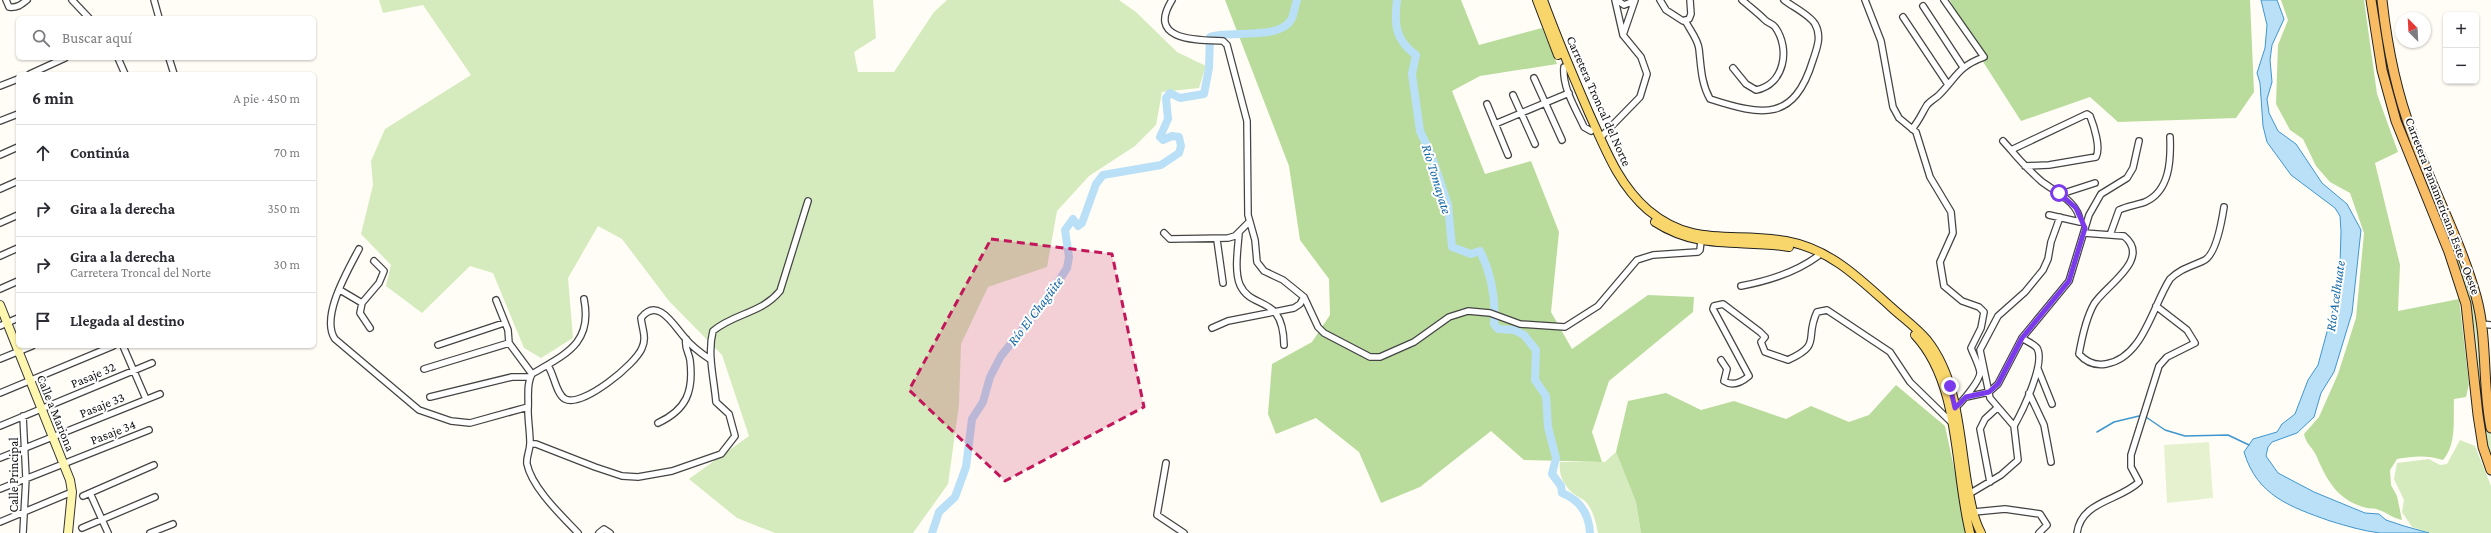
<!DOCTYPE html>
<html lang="es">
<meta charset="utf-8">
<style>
body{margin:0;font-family:"Crimson Pro",serif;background:#f7f7f7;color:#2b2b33}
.controls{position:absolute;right:12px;top:12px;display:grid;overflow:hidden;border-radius:6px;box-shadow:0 1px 3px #0004}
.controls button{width:36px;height:36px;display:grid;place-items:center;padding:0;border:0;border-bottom:1px solid #e1e1e2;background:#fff;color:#2b2b33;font:20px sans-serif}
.compass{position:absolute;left:2395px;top:12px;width:36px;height:36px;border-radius:50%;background:#fff;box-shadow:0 1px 3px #0004;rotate:336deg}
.stop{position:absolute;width:12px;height:12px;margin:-9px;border:3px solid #7c3aed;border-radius:50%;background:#fff}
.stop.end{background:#7c3aed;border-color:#fff;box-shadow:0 1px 4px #0008}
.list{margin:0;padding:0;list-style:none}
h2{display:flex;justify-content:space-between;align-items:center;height:52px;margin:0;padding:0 16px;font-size:17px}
h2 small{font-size:13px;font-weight:400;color:#7c7c81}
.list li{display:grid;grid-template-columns:26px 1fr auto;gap:12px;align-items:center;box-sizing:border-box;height:56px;padding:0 16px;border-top:1px solid #e1e1e2}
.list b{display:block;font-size:15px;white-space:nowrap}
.list p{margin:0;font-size:13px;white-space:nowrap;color:#7c7c81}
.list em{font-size:13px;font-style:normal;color:#7c7c81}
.icon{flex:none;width:22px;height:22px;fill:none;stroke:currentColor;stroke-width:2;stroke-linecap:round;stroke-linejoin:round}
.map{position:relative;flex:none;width:2491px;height:533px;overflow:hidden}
.search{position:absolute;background:#fff;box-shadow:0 1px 3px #0004;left:16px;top:16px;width:300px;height:44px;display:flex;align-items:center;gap:10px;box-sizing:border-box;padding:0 14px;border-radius:6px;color:#7c7c81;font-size:15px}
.panel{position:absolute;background:#fff;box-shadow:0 1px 3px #0004;left:16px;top:72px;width:300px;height:276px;border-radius:6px}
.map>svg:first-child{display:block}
.green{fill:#d5ebbd}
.forest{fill:#b9dc9c}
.pitch{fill:#e6f2cf}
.water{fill:#b9e0f7;stroke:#3f96cf}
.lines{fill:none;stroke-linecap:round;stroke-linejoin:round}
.stream{stroke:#3f96cf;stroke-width:1.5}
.river{stroke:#b9e0f7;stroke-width:8}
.minor-casing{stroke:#444;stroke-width:8}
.secondary-casing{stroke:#333;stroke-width:10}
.primary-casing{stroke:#222;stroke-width:10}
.trunk-casing{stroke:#222;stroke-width:11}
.minor{stroke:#fff;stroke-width:5.5}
.secondary{stroke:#fff6b0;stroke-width:8}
.primary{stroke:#f9d66b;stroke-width:8}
.trunk{stroke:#f7bc64;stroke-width:9}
.route{stroke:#7c3aed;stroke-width:5}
.marked{fill:#c2185b;fill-opacity:0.2;stroke:#c2185b;stroke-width:3;stroke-dasharray:8 5;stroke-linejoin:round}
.labels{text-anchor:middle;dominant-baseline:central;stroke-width:4;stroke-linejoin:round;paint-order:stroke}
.street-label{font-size:13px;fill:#111;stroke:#fff}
.water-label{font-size:14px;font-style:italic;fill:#1768a6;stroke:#fff}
</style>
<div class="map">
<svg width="2491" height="533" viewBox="0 0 2491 533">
<rect width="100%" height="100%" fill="#fffdf5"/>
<path class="green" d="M379 0H873L876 38 854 52 858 72H894L934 12 947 0H1119L1136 12 1177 52 1206 66 1199 88 1162 92 1156 125 1135 146 1089 176 1057 211 1047 267 988 287 961 344 959 405 948 484 913 533H775L737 518 689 479 749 436 722 355 669 301 622 239 598 226 568 278 573 338 541 358 524 348 493 273 470 266 422 313 386 286 391 265 361 234 373 185 371 161 385 129 471 75 423 5 383 13Z
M2375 0H2380L2392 75 2457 247 2476 305 2491 438V461C2474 411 2484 358 2470 308 2454 249 2425 194 2404 136 2389 91 2382 46 2375 0Z
M2460 440 2475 446 2491 486V533H2429L2412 527 2402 512 2404 500 2394 479 2397 463 2429 459 2440 465 2447 464Z
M1616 452 1636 502 1641 533H1598C1596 523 1593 509 1585 501 1583 499 1579 498 1577 496 1565 488 1558 476 1560 462H1605Z"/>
<path class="forest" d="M1225 0H1461L1479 45 1542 28 1557 64 1480 76 1452 91 1485 174 1531 161 1559 232 1551 312 1572 349 1648 295 1694 297 1693 312 1609 381 1592 432 1602 462 1524 460 1491 431 1420 487 1381 503 1359 452 1316 418 1276 434 1268 414 1272 364 1312 342 1330 315 1329 279 1300 240 1289 166Z
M1950 0H2250L2254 92 2236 118 2118 122 2090 97 2021 121 1964 32Z
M2281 0H2364L2377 94 2398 152 2375 163 2400 265 2398 311 2459 299 2469 384 2466 397 2454 399C2453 420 2457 444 2443 460 2427 455 2414 456 2397 459L2390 470 2391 485 2397 496 2402 520C2392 518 2388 513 2379 510 2376 508 2371 509 2367 508 2338 501 2327 481 2316 455 2312 447 2306 444 2304 434L2319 417 2338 374 2356 318 2364 233 2350 193 2330 182 2316 166 2303 139 2290 130 2276 104 2278 45 2288 20Z
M1896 385 1945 426 1968 533H1641L1636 502 1616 452 1628 401 1666 393 1701 410 1734 401 1786 419 1811 406 1849 422 1869 415Z"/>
<path class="pitch" d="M2209 442 2213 498 2167 503 2164 445Z"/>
<path class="water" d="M2261 0H2277L2284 19 2272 45 2270 60 2272 82 2267 99 2269 113 2278 131 2296 144 2322 183 2347 204 2361 230 2352 313 2334 372 2321 393 2314 417 2297 433 2272 442 2268 447 2266 456 2278 473 2314 492 2365 513 2379 514 2386 520 2404 526 2429 533C2413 533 2396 533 2380 533 2363 531 2347 526 2330 521 2291 507 2257 496 2244 452L2253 439 2277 432 2282 424 2295 414 2308 380 2318 365 2334 306 2340 267 2341 231 2340 216 2335 208 2291 175 2267 142 2263 126 2260 83 2257 73 2265 48 2267 25Z"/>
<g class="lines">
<path class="stream" d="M2146 417 2165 430 2185 436 2228 435 2249 445
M2097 432 2114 422 2139 416"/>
<path class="river" d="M1397 0C1394 24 1395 40 1416 55L1412 74 1420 131 1432 157 1448 205 1452 247 1471 254 1480 251C1492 275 1496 298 1494 324L1498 329 1514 330 1524 335 1536 350 1535 380 1546 396 1548 427 1556 458 1552 474 1561 486 1562 493C1580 500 1589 514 1590 533
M932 533 939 512 955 497 966 467 972 419 983 402 990 377 1001 356 1047 299 1067 268 1069 257 1065 230 1073 219 1078 226 1082 223 1096 184 1103 175 1161 165 1179 153 1181 146 1179 137 1172 136 1163 140 1160 137 1168 119 1166 98 1170 93 1180 98 1204 94 1209 68 1210 37C1229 30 1282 41 1292 18 1294 13 1295 6 1297 0"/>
<defs>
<path id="minor" d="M6 0 9 7C17 8 21 5 27 0
M72 0 89 18
M154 0 159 18
M1172 0C1146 41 1197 40 1223 41L1227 45 1247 121 1248 215 1255 240 1257 262 1264 271 1283 280 1304 297 1318 327 1324 333 1370 357H1380L1414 342 1449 317 1468 311 1490 313 1520 324 1565 327 1598 306 1637 260 1653 255 1698 252 1700 250 1701 241
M1617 0 1624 5 1634 1
M1660 0 1666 10 1683 21 1689 19 1691 14 1690 0
M1865 0 1881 41 1893 107 1899 118 1916 132 1930 177 1951 212 1953 233 1940 262 1944 286 1962 301 1979 307 1984 312 1981 328 1971 348C1974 356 1979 365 1980 372 1981 380 1961 403 1955 408
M1923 6 1963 67
M1903 17 1947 83
M1685 20C1689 29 1698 39 1699 49 1701 66 1701 83 1710 99 1763 116 1794 122 1813 60 1817 48 1822 36 1815 24 1810 15 1793 7 1784 0
M1623 35 1635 0
M118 58 125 74
M169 58 174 74
M1564 67C1562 88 1576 109 1584 127L1591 131
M1733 68 1746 84 1756 90C1784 85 1791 49 1775 27 1773 24 1768 23 1765 20 1758 13 1750 7 1742 0
M30 74 65 58
M1534 78 1562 140
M0 86 18 79
M1513 95 1535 144
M1487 104 1508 155
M0 121 18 114
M1495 124 1569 93
M1912 129C1919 121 1922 113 1927 105 1930 101 1936 98 1939 95 1957 77 1957 67 1984 57L1944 0
M1600 138 1640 97 1647 74 1641 57 1623 35 1615 0
M2003 141 2011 150
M0 155 18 147
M2025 166 2049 165 2096 157C2101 148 2094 126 2090 116L2087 114 2011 150C2020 161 2030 171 2041 181 2055 192 2079 202 2080 222L2049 215
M0 189 18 181
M2061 194 2095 183
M0 223 18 215
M1164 233 1170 239 1228 238 1235 236 1249 222
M1239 233C1238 248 1234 271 1240 285 1252 311 1283 293 1284 345
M2084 233 2124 236C2152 259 2106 285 2094 304 2086 318 2082 337 2079 354 2086 362 2094 366 2106 364 2143 358 2152 307 2170 279 2180 269 2190 267 2203 261 2216 256 2222 220 2224 207
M2110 235 2119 210C2127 206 2137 205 2145 202 2170 191 2171 160 2170 137
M1217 240 1223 283
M359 249C348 270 320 317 335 339L419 410 451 421 470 423 528 407
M0 256 18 248
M1741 286C1768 281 1795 273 1818 256
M0 289 18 281
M340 290 362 303 360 313 370 328
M496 300 508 330 509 343 532 374
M362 303 379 283 384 271 374 261
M2481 324 2491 325
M0 326 18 318
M1212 328 1228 321 1294 308 1300 304 1304 297
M438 345 504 323
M123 346 146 399
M0 359 32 346
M1721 360 1727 369 1724 381C1733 387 1742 382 1749 376L1713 309 1714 306 1723 304 1760 332 1765 337 1761 342 1765 352 1788 360C1823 344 1804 339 1817 312L1827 310 1890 352 1910 382 1951 422
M548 366C554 374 556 394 565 399 582 408 636 364 642 348 647 338 642 328 641 318 658 296 674 326 685 338 692 347 702 354 711 360
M424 369 509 343
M2038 369 2052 404
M0 393 113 346
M2029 393 2044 425 2051 462
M430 397 512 377H530
M1966 397 1989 392 1998 384 2022 338 2069 281 2089 215 2101 194 2127 178 2133 168 2139 141
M658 423C686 410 694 392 690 360 689 353 684 347 686 339
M0 426 152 363
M2014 426C2022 412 2046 363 2037 348 2034 344 2026 341 2022 338
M530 444H536L595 467 622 476 638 477 672 471 721 454 735 436 729 414 716 402C714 378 707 354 713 331 734 313 761 314 780 291L808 201
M0 458 160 394
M1166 463 1157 515 1184 533
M1990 482 1980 429 1985 419 1997 408
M0 489 149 430
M90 493 108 533
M1969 494 2001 475 2018 460 2014 426 1990 398 1980 350 1998 316 2025 292 2043 270 2048 259 2051 242 2060 217
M83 496 154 465
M1974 512 2005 509 2040 514 2047 525 2039 533
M0 522 72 492
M82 528 155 497
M23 533 26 478 23 416
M150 533 173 524
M578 533C562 516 532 488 527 464 526 457 530 451 530 443 530 432 528 421 528 410 529 398 526 384 532 374 565 354 593 344 584 299
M599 533 604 529 610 533
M2077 533C2081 501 2119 501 2139 482L2131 467V455L2159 366 2167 357 2195 343 2187 330 2156 306"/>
<path id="secondary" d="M0 305 70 480 72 492 68 533"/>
<path id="primary" d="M1537 0 1558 55
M1543 0C1557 38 1573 76 1589 113 1605 148 1618 184 1648 210 1694 249 1734 231 1786 241 1830 249 1859 278 1891 307 1903 318 1917 328 1927 340 1958 379 1959 435 1967 482 1970 499 1973 518 1981 533
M1655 222C1700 251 1740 239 1789 247
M1915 335C1961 384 1954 470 1970 533"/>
<path id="trunk" d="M2371 0 2382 70 2396 121 2449 252 2466 304 2478 415 2483 447 2491 470
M2382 0C2387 46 2396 92 2413 136 2433 190 2460 240 2476 296 2488 339 2482 385 2491 428"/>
</defs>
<use href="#minor" class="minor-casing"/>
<use href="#secondary" class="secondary-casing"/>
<use href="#primary" class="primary-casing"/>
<use href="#trunk" class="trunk-casing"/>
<use href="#minor" class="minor"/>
<use href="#secondary" class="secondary"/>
<use href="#primary" class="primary"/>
<use href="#trunk" class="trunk"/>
</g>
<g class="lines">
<path class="route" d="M1950 386 1955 408 1966 397 1989 392 1998 384 2022 338 2069 281 2085 228 2076 208 2059 193"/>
</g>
<path class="marked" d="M991 239 1112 254 1144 407 1005 481 909 390Z"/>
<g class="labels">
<g class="street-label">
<text transform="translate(1599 101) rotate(66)">Carretera Troncal del Norte</text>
<text transform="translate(2443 206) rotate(69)">Carretera Panamericana Este - Oeste</text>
<text transform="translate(93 375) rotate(-23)">Pasaje 32</text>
<text transform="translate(102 405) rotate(-22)">Pasaje 33</text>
<text transform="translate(56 413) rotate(68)">Calle a Mariona</text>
<text transform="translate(113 432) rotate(-21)">Pasaje 34</text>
<text transform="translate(13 475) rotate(-90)">Calle Principal</text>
</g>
<g class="water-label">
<text transform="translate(1437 179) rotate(73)">Río Tomayate</text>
<text transform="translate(2335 296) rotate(-82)">Río Acelhuate</text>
<text transform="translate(1035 311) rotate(-53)">Río El Chagüite</text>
</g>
</g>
</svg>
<div class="controls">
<button>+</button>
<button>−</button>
</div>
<svg class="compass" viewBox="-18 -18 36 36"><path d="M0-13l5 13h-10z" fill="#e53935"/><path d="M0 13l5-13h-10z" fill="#7c7c81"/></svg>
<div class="stop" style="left:2059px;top:193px"></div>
<div class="stop end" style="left:1950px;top:386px"></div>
<div class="search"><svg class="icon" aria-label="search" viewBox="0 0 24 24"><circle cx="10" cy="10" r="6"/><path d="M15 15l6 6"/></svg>Buscar aquí</div>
<section class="panel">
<h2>6 min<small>A pie · 450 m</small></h2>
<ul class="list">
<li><svg class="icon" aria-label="ahead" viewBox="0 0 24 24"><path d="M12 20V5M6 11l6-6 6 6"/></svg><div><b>Continúa</b></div><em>70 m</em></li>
<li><svg class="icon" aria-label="right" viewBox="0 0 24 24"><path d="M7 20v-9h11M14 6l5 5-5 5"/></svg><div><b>Gira a la derecha</b></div><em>350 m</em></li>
<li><svg class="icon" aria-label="right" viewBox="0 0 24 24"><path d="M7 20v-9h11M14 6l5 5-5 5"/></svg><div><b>Gira a la derecha</b><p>Carretera Troncal del Norte</p></div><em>30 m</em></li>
<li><svg class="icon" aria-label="arrive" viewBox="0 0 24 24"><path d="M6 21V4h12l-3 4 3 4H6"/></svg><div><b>Llegada al destino</b></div></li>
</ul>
</section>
</div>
